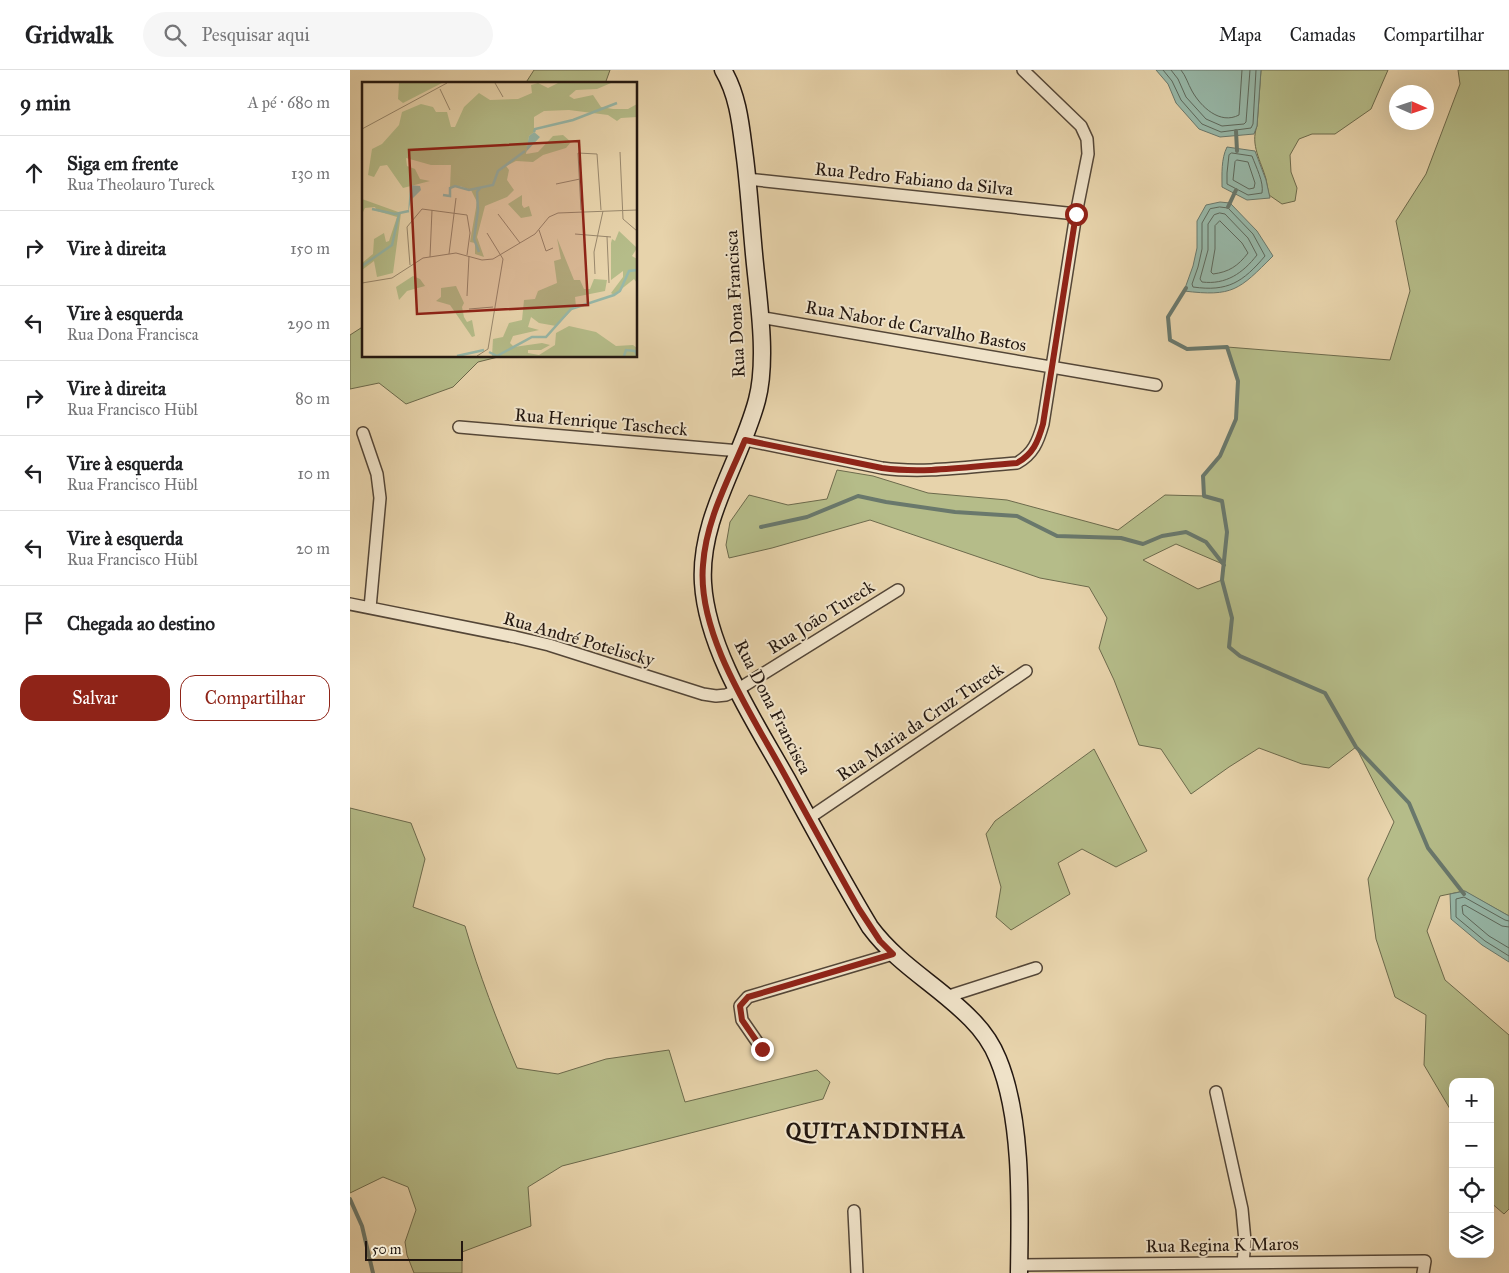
<!DOCTYPE html>
<html lang="pt">
<meta charset="utf-8">
<style>
body{margin:0;font-family:"IM FELL Great Primer",serif;background:#f6f6f6;color:#202124}
.controls{position:absolute;right:15px;bottom:15px;display:grid;overflow:hidden;border-radius:10px;box-shadow:0 5px 20px #0002}
.controls button{width:45px;height:45px;display:grid;place-items:center;padding:0;border:0;border-bottom:1px solid #e0e0e0;background:#fff;color:#202124;font:25px sans-serif}
.compass{position:absolute;left:1039px;top:15px;width:45px;height:45px;border-radius:50%;background:#fff;box-shadow:0 5px 20px #0002;rotate:93deg}
.scale{position:absolute;left:15px;bottom:12px;width:98px;box-sizing:border-box;padding-left:5px;border:2px solid #231710;border-top:0;font-size:14px;line-height:18px;white-space:nowrap;color:#231710;-webkit-text-stroke:4px #efe2c8;paint-order:stroke}
.stop{position:absolute;width:15px;height:15px;margin:-11px;border:4px solid #8f2418;border-radius:50%;background:#fff}
.stop.end{background:#8f2418;border-color:#fff;box-shadow:0 1px 5px #0008}
.list{margin:0;padding:0;list-style:none}
h2{display:flex;justify-content:space-between;align-items:center;height:65px;margin:0;padding:0 20px;font-size:21px}
h2 small{font-size:16px;font-weight:400;color:#757577}
.list li{display:grid;grid-template-columns:32px 1fr auto;gap:15px;align-items:center;box-sizing:border-box;height:75px;padding:0 20px;border-top:1px solid #e0e0e0}
.list b{display:block;font-size:19px;white-space:nowrap}
.list p{margin:0;font-size:16px;white-space:nowrap;color:#757577}
.list em{font-size:16px;font-style:normal;color:#757577}
.actions{display:flex;gap:10px;padding:15px 20px}
.actions a{flex:1;padding:11px 0;border:1px solid #8f2418;border-radius:15px;text-align:center;font-size:18px;color:#8f2418}
.actions .main{background:#8f2418;color:#fff}
.icon{flex:none;width:28px;height:28px;fill:none;stroke:currentColor;stroke-width:2;stroke-linecap:round;stroke-linejoin:round}
.map{position:relative;flex:none;width:1159px;height:1203px;overflow:hidden}
header{display:flex;align-items:center;gap:30px;box-sizing:border-box;height:70px;padding:0 25px;background:#fff;border-bottom:1px solid #e0e0e0}
header strong{font-size:24px}
nav{display:flex;gap:28px;margin-inline-start:auto;font-size:18px}
.search{width:350px;height:45px;background:#f6f6f6;display:flex;align-items:center;gap:12px;box-sizing:border-box;padding:0 18px;border-radius:28px;color:#757577;font-size:19px}
main{display:flex}
aside{flex:1;background:#fff}
.map>svg:first-child{display:block}
.green{fill:#b5bc89;stroke:#6c6a4c;fill-rule:evenodd}
.water{fill:#97b8a9;stroke:#69786c}
.lines{fill:none;stroke-linecap:round;stroke-linejoin:round}
.shore{stroke:#5d685c;stroke-width:1}
.stream{stroke:#69786c;stroke-width:4}
.minor-casing{stroke:#544637;stroke-width:14}
.secondary-casing{stroke:#231710;stroke-width:19}
.minor{stroke:#efe2c8;stroke-width:11}
.secondary{stroke:#efe2c8;stroke-width:16}
.route{stroke:#8f2418;stroke-width:6}
.labels{text-anchor:middle;dominant-baseline:central;stroke-width:4;stroke-linejoin:round;paint-order:stroke}
.street-label{font-size:18px;fill:#231710;stroke:#efe2c8}
.district-label{font-size:22px;font-weight:bold;letter-spacing:1px;fill:#231710;stroke:#efe2c8}
.inset-river{fill:none;stroke:#97b8a9;stroke-width:2.5}
.inset-road{fill:none;stroke:#99886d;stroke-width:1}
.view{fill:#8f2418;fill-opacity:0.15;stroke:#8f2418;stroke-width:2.5}
.inset-edge{fill:none;stroke:#231710;stroke-width:2.5}
</style>
<header>
<strong>Gridwalk</strong>
<div class="search"><svg class="icon" aria-label="search" viewBox="0 0 24 24"><circle cx="10" cy="10" r="6"/><path d="M15 15l6 6"/></svg>Pesquisar aqui</div>
<nav><a>Mapa</a><a>Camadas</a><a>Compartilhar</a></nav>
</header>
<main>
<aside>
<h2>9 min<small>A pé · 680 m</small></h2>
<ul class="list">
<li><svg class="icon" aria-label="ahead" viewBox="0 0 24 24"><path d="M12 20V5M6 11l6-6 6 6"/></svg><div><b>Siga em frente</b><p>Rua Theolauro Tureck</p></div><em>130 m</em></li>
<li><svg class="icon" aria-label="right" viewBox="0 0 24 24"><path d="M7 20v-9h11M14 6l5 5-5 5"/></svg><div><b>Vire à direita</b></div><em>150 m</em></li>
<li><svg class="icon" aria-label="left" viewBox="0 0 24 24"><path d="M17 20v-9H6M10 6l-5 5 5 5"/></svg><div><b>Vire à esquerda</b><p>Rua Dona Francisca</p></div><em>290 m</em></li>
<li><svg class="icon" aria-label="right" viewBox="0 0 24 24"><path d="M7 20v-9h11M14 6l5 5-5 5"/></svg><div><b>Vire à direita</b><p>Rua Francisco Hübl</p></div><em>80 m</em></li>
<li><svg class="icon" aria-label="left" viewBox="0 0 24 24"><path d="M17 20v-9H6M10 6l-5 5 5 5"/></svg><div><b>Vire à esquerda</b><p>Rua Francisco Hübl</p></div><em>10 m</em></li>
<li><svg class="icon" aria-label="left" viewBox="0 0 24 24"><path d="M17 20v-9H6M10 6l-5 5 5 5"/></svg><div><b>Vire à esquerda</b><p>Rua Francisco Hübl</p></div><em>20 m</em></li>
<li><svg class="icon" aria-label="arrive" viewBox="0 0 24 24"><path d="M6 21V4h12l-3 4 3 4H6"/></svg><div><b>Chegada ao destino</b></div></li>
</ul>
<div class="actions"><a class="main">Salvar</a><a>Compartilhar</a></div>
</aside>
<div class="map">
<svg width="1159" height="1203" viewBox="0 0 1159 1203">
<rect width="100%" height="100%" fill="#e7d3ab"/>
<filter id="stains"><feTurbulence type="fractalNoise" baseFrequency=".004" numOctaves="4"/><feColorMatrix values="0 0 0 0 .2 0 0 0 0 .09 0 0 0 0 .02 0 0 0 .5 -.17"/></filter>
<radialGradient id="worn" r=".72"><stop offset=".6" stop-color="#630" stop-opacity="0"/><stop offset="1" stop-color="#630" stop-opacity=".3"/></radialGradient>
<path class="green" d="M184 0H260L255 14H175Z
M911 0H1038L1021 39 985 64H962L949 69 940 85 941 102 947 118 945 131 932 134 919 125C918 120 917 115 916 109 911 91 900 75 907 56Z
M1108 0H1159V846L1114 821 1090 826 1077 861 1095 910 1159 965V1139L1154 1144 1140 1132V1012H1103V1044L1074 995 1076 945 1045 927 1026 869 1018 809 1044 752 1006 677 979 698 952 694 909 678 879 697 841 724 811 679 789 675 764 610 749 578 757 548 739 517 690 508 520 450 422 478 379 488 376 475 380 452 399 425 438 435 477 429 487 400 523 406 578 423 657 430 768 460 815 425 854 426 853 406 870 386 886 349 888 311 877 277 1040 290 1060 221 1046 151 1076 104 1110 14ZM826 474 875 495 872 510 848 519 793 490Z
M14 256V286H152L128 292 103 317 56 334 29 313 0 319V265Z
M744 679 797 781 766 797 732 779 708 793 720 824 661 860 646 847 651 817 636 764 645 751Z
M0 738 61 753 75 789 63 837 115 856C129 904 147 951 167 998L208 1004 256 989 319 980 335 1032 467 1000 480 1012 473 1029 212 1096 178 1117 181 1156 112 1182V1203H64L57 1185 55 1172 66 1140 58 1117 33 1107 0 1123Z"/>
<path class="water" d="M806 0H911L907 56 904 64 870 67 849 59 826 33 818 14Z
M877 77 905 81 916 110 920 128 897 130 872 117C872 104 871 89 877 77Z
M870 132 880 133 907 161 923 186C889 220 883 227 834 221L843 196 847 178V151L856 135Z
M1115 821 1159 846V892L1132 875 1101 849 1100 824Z"/>
<g class="lines">
<path class="shore" d="M813 0 822 11 831 30 852 54 871 62 901 58 903 54 906 0
M821 0 828 9 836 27 856 49 872 56 894 54 896 52 900 0
M831 0C836 6 838 14 842 21 851 37 870 55 889 45L892 0
M882 83 902 86C906 97 914 112 912 123L898 125 877 114V103L879 85Z
M887 90 898 92 905 113 904 118 899 119 883 110 885 92Z
M870 137 878 138 903 164 915 186C893 212 878 222 843 217L842 214 848 197 852 179V153L860 139Z
M870 143 875 144 898 168 907 185C893 203 876 215 852 212L850 209 858 180V154L864 145Z
M870 151 892 173 898 183C888 196 879 202 863 204L861 202 865 179V156Z
M1159 851 1155 850 1114 827 1106 829V847L1135 871 1159 886
M1159 857 1152 856 1115 835 1112 836 1113 844 1139 866 1159 878"/>
<path class="stream" d="M886 61 887 81
M878 137 886 120
M836 218 818 247 820 270 837 279 877 277 888 311 886 349 870 386 853 406 854 426 872 431 877 462 872 510 882 548 879 577 890 586 975 623 1006 677 1059 733 1078 778 1114 824
M411 457 457 447 508 426 536 432 605 442 667 446 707 466 771 468 793 474 812 466 836 462 856 472 874 495
M0 1129 12 1156 23 1203"/>
<defs>
<path id="minor" d="M397 109 726 144
M409 247 806 315
M109 357 390 381
M13 363 27 404 30 428 20 538
M395 370 532 398C576 404 622 396 667 393 683 384 688 372 693 354L726 144 738 84 737 69 731 56 673 0
M0 534 165 567 199 575 353 624 366 626 376 625 387 620 548 520
M459 748 676 601
M596 927 686 898
M412 979 392 950 390 936 398 927 543 884
M866 1022 892 1139 895 1171 893 1193
M504 1141 507 1203
M670 1195 1075 1191 1073 1203"/>
<path id="secondary" d="M373 0C389 27 391 58 395 88 399 120 401 152 404 184 408 228 418 288 407 330 391 391 349 448 353 513 357 580 405 652 437 709 464 759 491 809 520 857 549 896 588 915 621 949 632 960 642 974 648 989 673 1049 670 1138 669 1203"/>
</defs>
<use href="#minor" class="minor-casing"/>
<use href="#secondary" class="secondary-casing"/>
<use href="#minor" class="minor"/>
<use href="#secondary" class="secondary"/>
</g>
<g class="lines">
<path class="route" d="M412 979 392 950 390 936 398 927 543 884 530 871 509 839C483 793 458 747 432 700 400 642 347 563 353 495 356 450 378 411 395 370L532 398C576 404 622 396 667 393 683 384 688 372 693 354L726 144"/>
</g>
<g class="labels">
<g class="street-label">
<text transform="translate(564 109) rotate(6)">Rua Pedro Fabiano da Silva</text>
<text transform="translate(385 234) rotate(-93)">Rua Dona Francisca</text>
<text transform="translate(566 256) rotate(10)">Rua Nabor de Carvalho Bastos</text>
<text transform="translate(251 352) rotate(5)">Rua Henrique Tascheck</text>
<text transform="translate(471 547) rotate(-32)">Rua João Tureck</text>
<text transform="translate(229 569) rotate(16)">Rua André Poteliscky</text>
<text transform="translate(423 637) rotate(63)">Rua Dona Francisca</text>
<text transform="translate(570 652) rotate(-34)">Rua Maria da Cruz Tureck</text>
<text transform="translate(872 1175) rotate(-1)">Rua Regina K Maros</text>
</g>
<g class="district-label">
<text x="526" y="1060">QUITANDINHA</text>
</g>
</g>
<g transform="translate(12 12)">
<rect width="275" height="275" fill="#e7d3ab"/>
<path d="M37 1H80L41 21 36 17ZM176 1 186 6 196 1H249L235 7 214 8 207 14 212 17 231 13 239 25 251 27H266L275 22V35L259 36 255 39 246 33 207 28 182 29 172 35V50L167 54 164 72 176 70 191 54 201 53 209 60 204 66 181 73 171 80 154 79 144 84 147 88 145 98 152 108 145 115 123 124 115 155 122 175 113 172V161L108 160 115 120 109 108 98 104 88 106 89 83H69L44 76 45 84 53 87 58 97 68 99 41 106 25 83 18 84 12 95 6 93 10 67 20 62 37 43 40 30 59 22 71 25 74 30H85L89 45H93L102 25 117 11 128 18 156 17 170 11 169 3ZM160 113V123L162 126 167 124 170 134 159 136 146 122ZM0 117 39 131 31 191 15 195 12 179 0 188V181L11 172 12 157 22 151 24 160 27 159 35 135 15 129 13 125 3 126 0 132ZM257 149 275 166 270 174 275 177V201L272 197 252 213 249 211 261 195V189L249 198V161L250 157 253 159ZM195 156 212 198H218L222 207H228L232 197 245 198 243 209 213 215 214 224 194 244 177 241 169 235 166 245 177 248 151 254 148 261 152 265 180 261 188 263 179 268H166V271L177 273 193 263 194 251 207 244 234 250 254 264 271 263 275 266V274H130L131 257 141 255 147 241 160 238 162 218 173 217 176 209 195 201 192 179 199 177ZM51 194 58 197 63 204 45 209 37 218 34 205ZM94 204 102 221 100 225 102 235 105 240 110 238 113 254 110 255 88 223 74 219 79 215V206Z" fill="#b5bc89"/>
<path d="M172 50 178 55 164 70 167 54ZM48 103 58 104 59 108 49 118 46 131Z" fill="#97b8a9"/>
<path class="inset-river" d="M172 50 173 47 211 38 255 21M81 113 88 114V106L93 104 107 108 131 103 136 89 163 69M10 127 33 132 47 129M117 170 112 157 116 128 115 110 119 105M0 184 30 163 37 132M127 270 135 274 170 255H184L209 227 252 213 258 209 267 189 275 188M95 274 122 268M262 274 264 268 273 269 275 273"/>
<path class="inset-road" d="M133 1 141 15M78 7 88 28M0 47 85 1M258 70 261 137 275 149M194 102 218 97M219 128 216 71 235 72 239 128M136 132 158 161M177 148 184 169 191 166M213 152 249 155M245 154 247 201M87 172 94 116M68 175 70 128M48 183 45 145 60 127 105 133 108 151 105 173M233 192 232 170 241 129M0 201 30 196 61 176 94 171 120 178 131 177 173 152 187 135 196 131 275 128M105 214 107 174M107 227 131 225M115 274 126 267 141 177 125 151"/>
<path class="view" d="M217 59 226 223 55 232 47 68Z"/>
<rect width="275" height="275" class="inset-edge"/>
</g>
<rect width="100%" height="100%" filter="url(#stains)"/>
<rect width="100%" height="100%" fill="url(#worn)"/>
</svg>
<div class="controls">
<button>+</button>
<button>−</button>
<button><svg class="icon" aria-label="locate" viewBox="0 0 24 24"><circle cx="12" cy="12" r="6"/><path d="M12 2v4M12 18v4M2 12h4M18 12h4"/></svg></button>
<button><svg class="icon" aria-label="layers" viewBox="0 0 24 24"><path d="M12 4l9 5-9 5-9-5zM3 14l9 5 9-5"/></svg></button>
</div>
<svg class="compass" viewBox="-18 -18 36 36"><path d="M0-13l5 13h-10z" fill="#e53935"/><path d="M0 13l5-13h-10z" fill="#757577"/></svg>
<div class="scale">50 m</div>
<div class="stop" style="left:726px;top:144px"></div>
<div class="stop end" style="left:412px;top:979px"></div>
</div>
</main>
